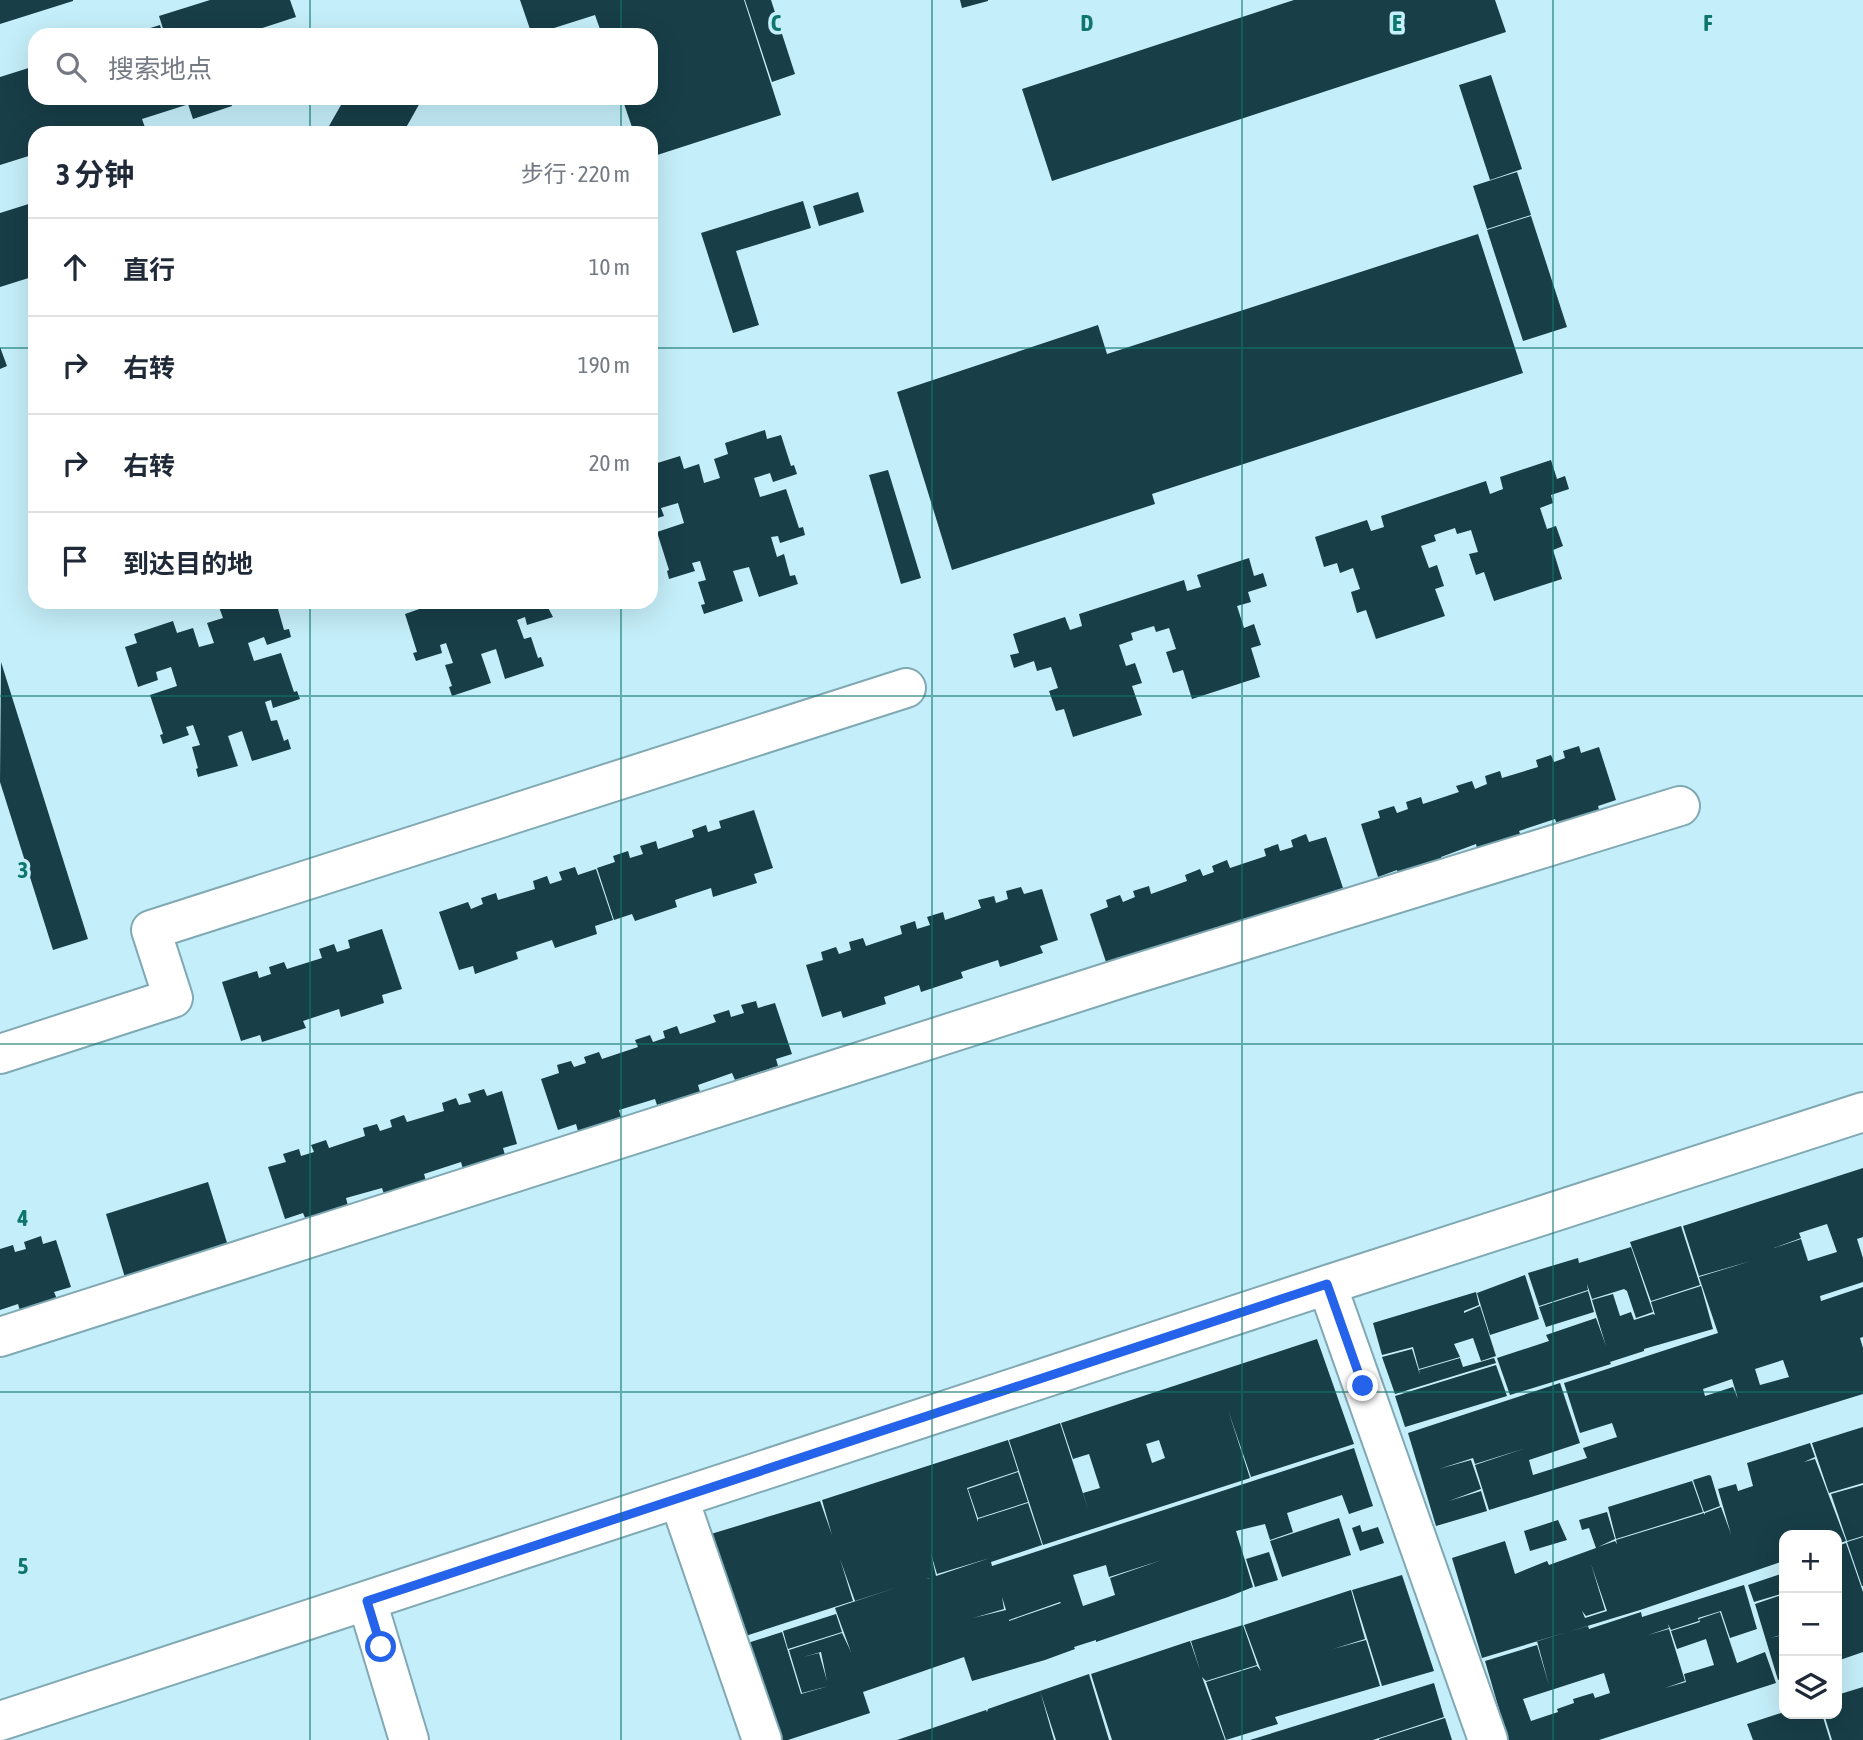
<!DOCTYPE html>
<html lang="zh">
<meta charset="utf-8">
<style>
body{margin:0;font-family:"Asap Condensed","Noto Sans SC",sans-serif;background:#f6f6f7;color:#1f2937}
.controls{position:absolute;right:21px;bottom:21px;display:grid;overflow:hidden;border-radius:14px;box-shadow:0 7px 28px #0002}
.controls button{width:63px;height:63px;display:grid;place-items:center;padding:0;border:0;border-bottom:2px solid #e0e1e3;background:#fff;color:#1f2937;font:35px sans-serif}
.stop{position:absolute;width:21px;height:21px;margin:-16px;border:5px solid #2563eb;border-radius:50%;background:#fff}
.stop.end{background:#2563eb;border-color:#fff;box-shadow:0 2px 7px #0008}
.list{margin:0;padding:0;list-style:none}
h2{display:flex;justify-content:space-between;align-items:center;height:91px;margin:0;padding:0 28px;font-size:30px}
h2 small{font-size:23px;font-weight:400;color:#747a83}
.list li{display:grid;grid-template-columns:46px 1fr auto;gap:21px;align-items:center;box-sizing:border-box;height:98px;padding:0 28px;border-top:2px solid #e0e1e3}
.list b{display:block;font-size:26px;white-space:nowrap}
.list em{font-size:23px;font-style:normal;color:#747a83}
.icon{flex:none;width:38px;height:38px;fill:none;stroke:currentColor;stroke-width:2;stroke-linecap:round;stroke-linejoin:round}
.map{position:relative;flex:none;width:1863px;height:1740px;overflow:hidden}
.search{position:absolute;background:#fff;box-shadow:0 7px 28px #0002;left:28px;top:28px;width:630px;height:77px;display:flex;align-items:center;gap:18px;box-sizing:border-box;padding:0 24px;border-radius:21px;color:#747a83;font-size:26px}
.panel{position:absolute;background:#fff;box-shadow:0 7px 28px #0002;left:28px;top:126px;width:630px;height:483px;border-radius:21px}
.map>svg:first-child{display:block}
.building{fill:#183e47;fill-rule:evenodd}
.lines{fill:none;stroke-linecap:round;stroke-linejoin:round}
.minor-casing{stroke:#81a9b3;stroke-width:42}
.minor{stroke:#fff;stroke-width:38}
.route{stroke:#2563eb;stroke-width:9}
.grid{fill:none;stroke:#0f766e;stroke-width:2;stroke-opacity:0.55}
.grid-label{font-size:23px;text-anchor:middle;font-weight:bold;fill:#0f766e;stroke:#c4eef9;stroke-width:7;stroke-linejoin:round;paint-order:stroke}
</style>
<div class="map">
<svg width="1863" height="1740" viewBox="0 0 1863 1740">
<rect width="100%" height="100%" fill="#c4eef9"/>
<path class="building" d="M0 0H73V1L0 24Z
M210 0H290L296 17 241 35H165L159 16Z
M520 0H744L781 115 651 157V133H634L622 98H651V35H602L595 15 532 35Z
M745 0H771L795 74 772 82Z
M960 0H988V1L962 8Z
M1294 0H1495L1506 32 1052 181 1022 89Z
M160 25 163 35H131V34Z
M35 66V98H184L186 105 142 119 147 133H35V154L0 165V77Z
M1491 75 1522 169 1490 180 1459 85Z
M186 98H230L232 106 193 119Z
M345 98H415L421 101 403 133H325Z
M1517 172 1531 215 1487 229 1473 186Z
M858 192 864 212 819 226 813 206Z
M803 201 811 228 736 251 759 325 733 333 701 233Z
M35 202V276L0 287V213Z
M1531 216 1567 327 1523 341 1487 230Z
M1478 234 1523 373 1152 494 1155 504 952 570 897 392 1098 325 1107 354Z
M0 347 7 366 0 369Z
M765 430 767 439 781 435 791 466 794 465 797 474 773 482 770 473 754 478 760 497 786 489 799 528 803 527 805 535 780 543 778 536 771 537 777 557 784 554 790 576 795 575 798 584 759 597 749 567 733 571 743 601 704 614 701 605 705 604 698 582 706 580 700 561 692 563 695 571 669 579 667 571 669 570 657 532 684 523 678 503 661 508 664 516 651 520V465L680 456 684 469 699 464 704 483 720 478 714 459 728 454 725 443Z
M1551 460 1557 479 1565 476 1569 489 1551 495 1553 503 1540 508 1547 529 1556 526 1563 546 1553 550 1562 579 1494 601 1484 572 1476 575 1469 554 1478 552 1471 530 1457 534 1455 528 1434 535 1436 541 1421 546 1429 568 1437 565 1444 586 1435 589 1445 616 1376 639 1366 610 1357 613 1351 592 1360 589 1353 568 1340 573 1337 563 1324 567 1315 537 1367 520 1371 531 1384 527 1381 516 1486 481 1490 494 1503 489 1500 477Z
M888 470 921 578 901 584 869 475Z
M1249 558 1254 576 1263 573 1267 586 1248 592 1251 602 1237 606 1244 628 1254 624 1261 645 1251 648 1260 677 1192 699 1183 670 1173 673 1166 652 1176 649 1169 628 1156 632 1154 626 1131 633 1133 640 1119 645 1126 666 1135 663 1142 683 1132 686 1142 715 1073 737 1064 709 1056 711 1049 691 1058 688 1051 667 1037 671 1034 661 1014 668 1010 655 1019 653 1013 634 1065 617 1070 630 1082 626 1079 614 1184 580 1187 591 1201 587 1197 575Z
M235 602H276L284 630 289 629 291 637 267 645 264 637 248 643 254 661 281 653 294 692 297 691 300 699 273 708 271 700 265 702 271 721 277 720 284 741 288 739 291 749 252 761 242 731 228 736 238 766 198 777 196 769 198 768 192 747 200 745 193 725 186 727 189 735 163 744 160 735 163 734 150 695 177 686 171 667 156 672 158 680 138 687 125 647 137 643 134 634 173 621 177 633 193 628 199 647 214 643 207 623 223 618 219 607Z
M430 602H545L553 617 527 625 525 617 517 620 524 639 531 637 538 658 541 657 544 666 505 679 496 649 481 654 491 683 452 696 449 687 452 686 445 665 453 663 446 643 440 645 442 653 416 661 413 653 417 652 405 614 431 605Z
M1 662 88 939 53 950 0 782Z
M1579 746 1581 753 1599 747 1616 800 1598 806 1600 813 1558 827 1555 819 1519 831 1522 838 1478 852 1476 844 1441 857 1443 864 1400 878 1397 870 1378 877 1361 824 1380 818 1378 811 1394 806 1397 813 1408 809 1406 802 1421 797 1423 804 1459 792 1456 786 1472 781 1475 789 1487 784 1485 776 1500 771 1502 778 1538 767 1536 760 1551 755 1554 762 1565 758 1563 751Z
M754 810 773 868 754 874 757 883 713 897 711 888 675 900 677 907 635 921 632 914 614 920 597 868 615 862 613 856 628 851 630 858 643 854 640 846 656 841 658 849 694 837 692 830 706 825 708 832 721 828 719 821Z
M1306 834 1309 842 1326 837 1343 888 1325 894 1328 901 1284 916 1282 908 1107 965 1090 914 1108 907 1106 900 1120 895 1123 902 1135 897 1133 891 1149 886 1151 894 1187 881 1185 875 1200 869 1203 876 1214 872 1212 866 1227 860 1230 868 1266 856 1264 849 1278 844 1280 851 1293 847 1291 840Z
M575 867 578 875 596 869 613 920 595 926 597 934 555 948 552 940 516 952 518 959 475 974 473 966 459 970 439 912 468 902 471 909 483 904 481 898 496 893 498 900 535 889 533 881 547 876 550 884 562 880 559 872Z
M1021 887 1024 894 1042 889 1058 940 1040 946 1043 953 1000 967 998 960 961 972 963 978 921 992 919 985 884 997 886 1004 843 1018 841 1011 822 1017 806 965 823 960 821 952 836 947 839 954 851 950 849 942 863 938 866 946 902 934 900 926 915 921 917 929 930 925 927 917 943 912 945 920 981 908 978 900 994 896 996 903 1008 899 1006 891Z
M382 929 402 989 382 995 384 1003 341 1017 339 1009 303 1021 306 1028 262 1042 260 1035 241 1041 222 982 257 971 259 978 271 974 269 967 284 962 287 969 322 958 319 949 334 944 337 952 350 948 348 940Z
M756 1001 758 1008 775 1003 792 1054 776 1059 778 1066 735 1080 732 1073 698 1085 700 1092 657 1105 655 1099 619 1110 621 1117 578 1131 576 1124 558 1130 541 1079 559 1073 557 1065 571 1061 574 1067 586 1063 584 1057 599 1052 602 1059 638 1047 635 1040 650 1035 653 1042 665 1038 663 1031 677 1026 680 1034 716 1022 713 1015 729 1010 731 1017 744 1013 741 1005Z
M484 1089 487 1096 502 1091 517 1144 503 1148 505 1155 463 1169 461 1162 424 1174 426 1181 384 1194 382 1188 346 1198 348 1206 306 1220 303 1213 285 1219 268 1167 286 1162 283 1154 299 1149 301 1156 314 1152 311 1145 326 1140 329 1148 365 1136 363 1128 377 1124 380 1131 392 1127 390 1120 404 1115 407 1122 444 1111 442 1103 456 1098 459 1105 471 1102 468 1094Z
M1863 1168V1237L1857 1239 1863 1258V1282L1820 1296 1821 1301 1863 1287V1337L1860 1338 1863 1348V1394L1489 1510 1475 1465 1526 1448 1475 1464 1473 1458 1439 1469 1471 1460 1481 1489 1449 1501 1481 1491 1487 1511 1436 1526 1408 1433 1560 1383 1580 1443 1529 1460 1533 1475 1587 1458 1583 1448 1617 1437 1612 1423 1580 1433 1564 1383 1718 1333 1699 1277 1751 1261 1699 1276 1683 1226ZM1827 1224 1837 1252 1808 1261 1801 1239 1774 1248 1801 1238 1799 1233ZM1783 1360 1789 1377 1760 1385 1755 1369ZM1732 1379 1738 1399 1733 1387 1705 1396 1703 1389Z
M208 1182 229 1249 126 1281 106 1214Z
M1681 1226 1700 1285 1651 1301 1630 1242Z
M41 1236 43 1244 56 1240 71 1287 54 1292 57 1299 20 1311 18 1304 0 1310V1249L13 1245 15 1252 26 1249 24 1242Z
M1631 1247 1653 1312 1636 1318 1627 1291 1624 1289 1592 1299 1587 1284 1588 1290 1539 1306 1528 1273 1578 1258 1579 1263Z
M1525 1275 1539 1319 1490 1335 1477 1293Z
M1701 1286 1713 1329 1644 1349V1351L1610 1362 1611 1364 1510 1395 1497 1358 1549 1341 1546 1335 1596 1318 1606 1346 1592 1300 1613 1294 1620 1316 1631 1312 1634 1320 1653 1314 1655 1315 1651 1302Z
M1588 1291 1594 1312 1546 1327 1539 1307Z
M1476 1292 1479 1305 1464 1311V1313L1480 1306 1496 1356 1481 1361 1473 1338 1454 1344 1460 1357 1419 1369 1413 1347 1382 1355 1373 1323Z
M1317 1339 1354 1444 1251 1477 1228 1410 1250 1478 1043 1545 1009 1440 1060 1423 1089 1512 1083 1493 1100 1488 1089 1454 1073 1459 1061 1423ZM1159 1440 1165 1458 1152 1463 1146 1444Z
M1412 1349 1420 1375 1419 1370 1460 1358 1463 1367 1494 1358 1496 1363 1395 1394 1382 1357Z
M1496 1365 1507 1396 1405 1427 1395 1396Z
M1863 1427V1483L1829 1493 1812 1443Z
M1008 1440 1018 1471 967 1488 978 1522V1519L1028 1503 1042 1545 991 1562 992 1566 1354 1448 1373 1506 1349 1514 1342 1495 1287 1513 1293 1532 1270 1540 1265 1524 1236 1531 1253 1587 1228 1597 1096 1642V1640L1074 1647 1075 1649 1045 1660 972 1681 964 1657 863 1692 870 1713 788 1740H768L735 1647 782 1632 801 1694 829 1686 802 1693 789 1650 842 1633 851 1652 835 1608 898 1587 855 1601 840 1559 853 1601 733 1640 701 1537 820 1501 832 1535 822 1500ZM931 1554 937 1574 990 1558 927 1579 936 1576ZM1162 1560 1110 1578 1115 1595 1083 1606 1073 1575 1106 1565 1109 1577ZM1002 1597 1006 1610 973 1618 1004 1609ZM1060 1602 1061 1603 1009 1621V1620ZM821 1652 827 1681 819 1653 803 1657Z
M1810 1443 1815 1457 1804 1462 1815 1459 1846 1541 1837 1544V1535H1784V1561L1640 1610 1482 1658 1452 1558 1505 1541 1515 1574 1547 1561 1549 1565 1596 1548 1589 1528 1582 1530 1579 1520 1607 1512 1615 1539 1598 1547 1615 1541 1617 1544 1616 1540 1704 1513V1515L1705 1513 1721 1507 1731 1534 1718 1489 1736 1484 1738 1491 1753 1486 1747 1463ZM1591 1564 1607 1611 1585 1618 1582 1611 1586 1616 1605 1610Z
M1018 1472 1028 1502 978 1518 968 1489Z
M1709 1475 1711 1476 1720 1506 1704 1512 1693 1480Z
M1692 1481 1703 1512 1616 1539 1608 1507Z
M1863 1485V1536L1847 1541 1831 1494Z
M1339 1518 1351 1555 1282 1577 1270 1541Z
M1558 1520 1567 1540 1530 1551 1524 1531Z
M1360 1525 1362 1532 1378 1527 1384 1543 1360 1551 1352 1528Z
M1863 1537V1586H1862L1847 1542Z
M1846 1543 1863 1592V1652L1837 1661V1546Z
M1269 1552 1278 1580 1255 1587 1246 1559Z
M1784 1573V1593L1754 1602 1748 1585Z
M1402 1575 1434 1671 1382 1686 1352 1590Z
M1744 1585 1757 1629 1730 1638 1721 1611 1698 1618 1699 1621 1671 1630 1668 1624 1669 1628 1648 1635 1669 1629 1685 1681 1665 1688 1686 1682 1684 1674 1714 1665 1706 1639 1677 1649 1671 1631 1700 1622 1699 1619 1720 1612 1737 1663 1765 1652 1776 1683 1599 1740H1508L1485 1661 1537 1645 1549 1685 1537 1641 1588 1626 1589 1629 1641 1612 1642 1617ZM1604 1673 1610 1693 1595 1698 1593 1693 1573 1699 1574 1703 1557 1709 1558 1712 1531 1721 1523 1699Z
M1351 1590 1365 1639 1333 1649 1366 1640 1380 1686 1275 1717 1278 1724 1226 1740 1206 1682 1257 1666 1261 1671 1244 1625Z
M1784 1594V1634L1770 1638 1784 1635V1678L1778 1680 1755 1604Z
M836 1614 842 1632 788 1649 783 1631Z
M1243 1625 1257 1665 1206 1681 1202 1677 1225 1740H1112L1091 1674 1190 1641 1200 1670 1191 1641Z
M1089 1674 1109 1740H1056L1040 1691Z
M1434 1683 1444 1717 1373 1740H1250Z
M1863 1687V1740H1832L1824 1714H1837V1695Z
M1040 1691 1054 1740H897L986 1710 987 1712 988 1709Z
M1784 1712 1822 1714 1830 1740H1753L1747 1724Z
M1445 1718 1452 1740H1379V1739Z"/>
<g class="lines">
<defs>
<path id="minor" d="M0 1054 173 998 151 930 906 688
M1327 1285 1488 1740
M0 1337 1125 977 1680 806
M679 1499 762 1740
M367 1601 409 1740
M0 1721 1327 1285 1863 1112"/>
</defs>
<use href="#minor" class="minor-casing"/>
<use href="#minor" class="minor"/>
</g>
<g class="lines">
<path class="route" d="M381 1647 367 1601 1327 1284 1363 1386"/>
</g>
<path class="grid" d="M310 0V35M621 0V35M932 0V1740M1242 0V1740M1553 0V1740M310 98V133M621 98V133M0 348H35M651 348H1863M310 602V1740M621 602V1740M0 696H1863M0 1044H1863M0 1392H1863"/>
<g class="grid-label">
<text x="776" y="31">C</text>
<text x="1087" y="31">D</text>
<text x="1397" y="31">E</text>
<text x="1708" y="31">F</text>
<text x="23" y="878">3</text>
<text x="23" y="1226">4</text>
<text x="23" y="1574">5</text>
</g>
</svg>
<div class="controls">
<button>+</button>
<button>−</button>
<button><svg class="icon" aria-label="layers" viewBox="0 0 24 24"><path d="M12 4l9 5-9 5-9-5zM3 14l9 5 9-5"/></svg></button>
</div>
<div class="stop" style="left:381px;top:1647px"></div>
<div class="stop end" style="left:1363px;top:1386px"></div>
<div class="search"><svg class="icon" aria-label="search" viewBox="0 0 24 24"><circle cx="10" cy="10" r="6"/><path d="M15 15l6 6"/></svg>搜索地点</div>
<section class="panel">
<h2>3 分钟<small>步行 · 220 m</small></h2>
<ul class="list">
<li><svg class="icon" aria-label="ahead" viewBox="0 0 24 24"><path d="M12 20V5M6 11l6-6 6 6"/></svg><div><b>直行</b></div><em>10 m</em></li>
<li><svg class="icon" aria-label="right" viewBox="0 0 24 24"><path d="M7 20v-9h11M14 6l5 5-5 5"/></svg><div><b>右转</b></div><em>190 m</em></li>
<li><svg class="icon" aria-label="right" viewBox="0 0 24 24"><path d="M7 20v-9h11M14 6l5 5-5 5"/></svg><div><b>右转</b></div><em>20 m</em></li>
<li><svg class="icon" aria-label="arrive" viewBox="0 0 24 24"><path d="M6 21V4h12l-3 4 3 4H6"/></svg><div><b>到达目的地</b></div></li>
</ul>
</section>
</div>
